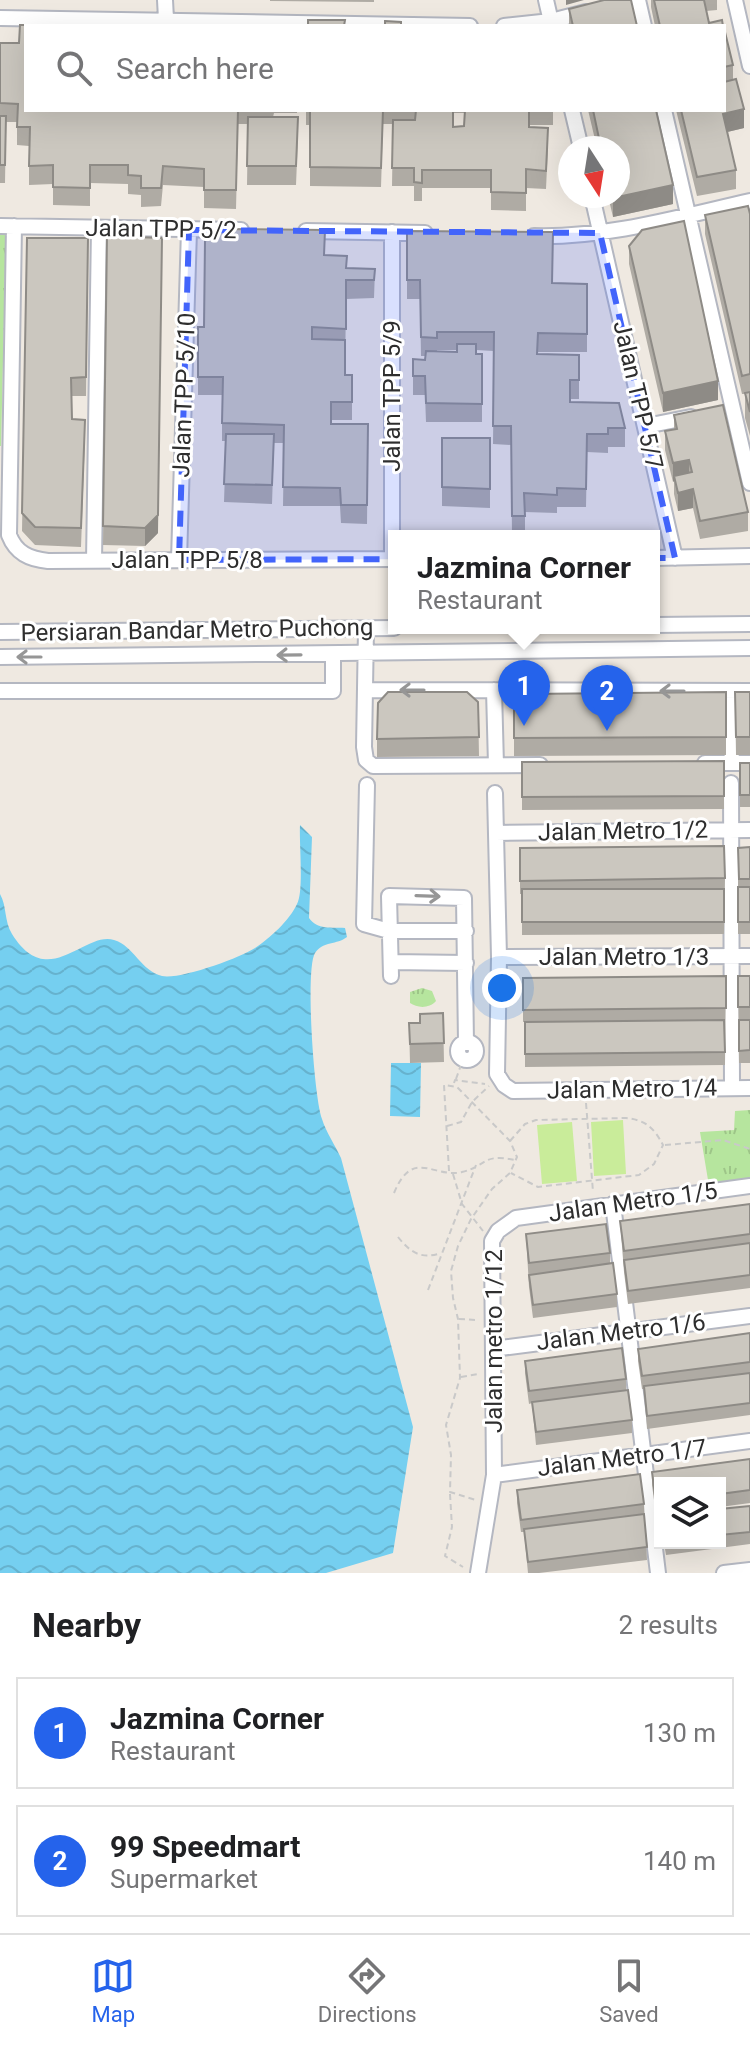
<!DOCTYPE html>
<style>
body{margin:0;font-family:Roboto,sans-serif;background:#f2f2f2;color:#202124}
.controls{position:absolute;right:24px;bottom:24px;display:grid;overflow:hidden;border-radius:0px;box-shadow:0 8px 32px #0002}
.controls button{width:72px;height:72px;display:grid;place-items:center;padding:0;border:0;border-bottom:2px solid #e0e0e0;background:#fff;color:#202124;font:40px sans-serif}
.compass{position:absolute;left:558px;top:136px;width:72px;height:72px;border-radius:50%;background:#fff;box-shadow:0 8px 32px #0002;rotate:168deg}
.you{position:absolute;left:502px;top:988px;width:28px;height:28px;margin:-20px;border:6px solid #fff;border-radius:50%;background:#1a73e8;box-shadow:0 0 0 12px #1a73e833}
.badge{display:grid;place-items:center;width:52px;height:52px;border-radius:50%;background:#2563eb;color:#fff;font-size:26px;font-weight:700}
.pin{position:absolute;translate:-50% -66px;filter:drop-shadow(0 2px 4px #0008)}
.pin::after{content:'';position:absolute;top:42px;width:28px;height:24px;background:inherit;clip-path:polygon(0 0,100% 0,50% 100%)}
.popup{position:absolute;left:388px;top:530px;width:272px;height:104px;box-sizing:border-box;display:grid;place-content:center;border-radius:0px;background:#fff;filter:drop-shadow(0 2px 6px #0005);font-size:26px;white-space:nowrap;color:#757577}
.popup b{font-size:30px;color:#202124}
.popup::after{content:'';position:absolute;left:50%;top:100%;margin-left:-16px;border:16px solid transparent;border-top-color:#fff}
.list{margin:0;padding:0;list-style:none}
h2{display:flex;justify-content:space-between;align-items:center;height:104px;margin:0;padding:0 32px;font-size:34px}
h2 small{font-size:26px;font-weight:400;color:#757577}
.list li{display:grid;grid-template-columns:52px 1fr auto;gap:24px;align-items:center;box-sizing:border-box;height:112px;margin:0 16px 16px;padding:0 16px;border:2px solid #e0e0e0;border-radius:0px}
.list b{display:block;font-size:30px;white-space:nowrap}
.list p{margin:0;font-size:26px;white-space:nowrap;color:#757577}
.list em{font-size:26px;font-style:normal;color:#757577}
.icon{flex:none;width:44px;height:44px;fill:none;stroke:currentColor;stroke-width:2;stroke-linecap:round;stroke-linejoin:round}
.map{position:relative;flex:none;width:750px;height:1573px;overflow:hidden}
.search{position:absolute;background:#fff;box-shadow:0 8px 32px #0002;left:24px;right:24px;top:24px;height:88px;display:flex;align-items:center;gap:20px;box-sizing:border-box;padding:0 28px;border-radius:0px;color:#757577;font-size:30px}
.sheet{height:360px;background:#fff}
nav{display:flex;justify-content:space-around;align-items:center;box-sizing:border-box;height:112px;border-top:2px solid #e0e0e0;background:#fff;font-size:22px;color:#757577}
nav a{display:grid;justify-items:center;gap:4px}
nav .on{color:#2563eb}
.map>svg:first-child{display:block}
.grass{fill:url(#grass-tufts)}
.pitch{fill:#c9ec9a}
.water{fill:url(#water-waves)}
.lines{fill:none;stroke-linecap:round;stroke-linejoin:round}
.minor-casing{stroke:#b4b7c1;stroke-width:18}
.path{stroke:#c9c9c9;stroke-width:2;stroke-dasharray:6 4;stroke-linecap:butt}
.minor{stroke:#fff;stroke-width:14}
.wall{fill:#afaba4;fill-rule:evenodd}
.shaded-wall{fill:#8e8b86}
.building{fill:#cbc7bf;stroke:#8e8b86;stroke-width:2}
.oneway{stroke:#969696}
.marked{fill:#4264fb;fill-opacity:0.2;stroke:#4264fb;stroke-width:6;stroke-dasharray:16 10;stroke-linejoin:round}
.labels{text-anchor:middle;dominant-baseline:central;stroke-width:6;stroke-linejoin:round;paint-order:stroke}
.street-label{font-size:24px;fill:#2e2e2e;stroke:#fff}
</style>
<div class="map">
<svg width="750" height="1573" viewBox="0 0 750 1573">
<defs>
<pattern id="grass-tufts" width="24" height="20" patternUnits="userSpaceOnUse" patternTransform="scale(2)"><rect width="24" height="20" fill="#b6e59e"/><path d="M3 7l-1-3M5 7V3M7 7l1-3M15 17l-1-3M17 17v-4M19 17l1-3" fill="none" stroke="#9dc588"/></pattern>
<pattern id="water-waves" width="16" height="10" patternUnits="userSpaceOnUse" patternTransform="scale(2)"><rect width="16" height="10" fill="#75cff0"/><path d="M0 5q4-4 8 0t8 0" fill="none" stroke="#66b2ce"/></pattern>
</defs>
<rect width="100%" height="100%" fill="#efe9e1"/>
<path class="grass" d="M0 234H6L1 446H0Z
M422 988 432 991 436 1001C429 1009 417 1008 410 1003V992Z
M750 1110V1181L709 1186 700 1132 734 1130 735 1111Z"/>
<path class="pitch" d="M623 1120 626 1174 594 1176 591 1122Z
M572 1122 577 1181 542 1184 537 1125Z"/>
<path class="water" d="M300 825 312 837 309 918C317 930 332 927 345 928L347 937C337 945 323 941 315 953 305 969 314 1098 322 1119 326 1132 335 1145 341 1158L413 1427 393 1553 326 1573H0V894C7 906 4 921 12 934 48 992 84 931 114 940 134 946 141 971 162 976 179 980 240 958 255 948 269 939 290 920 297 904 304 892 299 843 300 825Z
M391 1063H421L420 1117 390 1116Z"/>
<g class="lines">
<defs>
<path id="minor" d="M165 0 166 19
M546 0 552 26
M638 0 644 26
M735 0 750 66
M614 6 638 0
M0 18 470 26
M504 26 551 21 586 12
M572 110 581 148
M664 110 750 483
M592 196 675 558
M0 226 241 230
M14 226 9 535C16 553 29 559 48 561L394 559
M306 231 425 233
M392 232V559
M534 236C607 238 679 217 750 201
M646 426 691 417
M654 558 750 556
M179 560 189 230
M94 561 99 228
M654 625 750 624
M366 629 364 747 366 760 373 766 540 765
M0 632 394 628
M0 657 750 648
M367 690 750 691
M494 690 496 765
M0 691H333V654
M729 691 732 763
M705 763H750
M731 783 732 1088
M367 785 364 924 389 931H466
M495 793 499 957 497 1074 504 1085 513 1091 750 1088
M496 833 750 830
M499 957 750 956
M391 962 466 963
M391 976 389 896 464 898 466 1043
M458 1051a9 9 0 1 1 18 0a9 9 0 1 1-18 0Z
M613 1204 658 1573
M493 1349 750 1316
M494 1475 750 1441
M478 1573 494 1475 492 1241 498 1231 516 1218 750 1186
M724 1573 750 1570"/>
</defs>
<use href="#minor" class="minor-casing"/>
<path class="path" d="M456 1079 463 1059
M454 1083 455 1080 485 1084
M586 1103 593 1192
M447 1126 461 1122 472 1102 489 1086
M510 1141 525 1124 536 1120 626 1118C646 1120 654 1128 663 1145L654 1164 639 1175 538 1187 511 1173
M665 1145 723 1140 750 1149
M449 1171 444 1085 457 1087 510 1141 517 1157 510 1173 492 1189 471 1219 458 1246 451 1271 453 1298 458 1319 460 1378 446 1425 451 1455 450 1492 476 1500
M453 1174 462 1204 483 1231
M394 1193C413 1147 434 1179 462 1172 487 1166 482 1153 515 1160
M398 1237C410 1252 421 1260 441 1253
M428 1290 476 1165
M459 1319 477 1320
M461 1377 478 1374
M450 1494 452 1527 445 1556 463 1567"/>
<use href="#minor" class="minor"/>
</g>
<path class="wall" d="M270 0H374V2L270 1Z
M651 0H717V10L706 11 709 23 723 26H655L651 7Z
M569 9 637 26H569Z
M724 28 733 65V80L744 128 727 132 736 170V189L697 196 676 110H724Z
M0 43 26 110H297V113H274L273 117 298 136 296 185H247L248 124H238L236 209 204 208V187L163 185 161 206 141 207V195L128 194V184L90 183V206L53 205V184L29 185V146L17 145V122H6L5 183H0Z
M306 110H553V125H529V127L548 146 546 189 526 188V211L491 210V188H422V201H414V186H392L393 124H383L381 187 310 186V125H306ZM454 113H464V126L454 127Z
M588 110H656L673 204 613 217 608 196H618V148H597Z
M750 214V436L745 418V394H742L705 234V215Z
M407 231 553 283 587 284V352H538L537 354 579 355V399H570V402L625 428V447H608V453L587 452 586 507H557V513L525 512V535L512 534 511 445 493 444 494 351 476 350V354H482V422H426L425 395H413V359L425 360 426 356H421L420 299H407ZM437 350H457V352L437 351Z
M107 236 158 533 145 546 103 545Z
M27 238H88L86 396H72V419L85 438 81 547 35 545 22 531Z
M629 246 718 400 663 412 629 264Z
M325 255 347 268 375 269 374 298 346 299 345 375H352V420H331V424H368L367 524 341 523 340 506H283L284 443H274L272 504 224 502 226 441H222V395H198V327H204Z
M674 415 748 512V531L700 539 693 508 678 511 674 494V481L673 482 665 450V431L674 429Z
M442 438H490V508L442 506Z
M726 692V755L514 756V703Z
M735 692H750V755H736Z
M478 702 479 756 377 757V739Z
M724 761V809L522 810V762Z
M740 763H750V807H740Z
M750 847V934H738V848Z
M520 848 725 878 724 934 522 935V894H520Z
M726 976 725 1065 525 1067V1022H523V978Z
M738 976H750V1063H739Z
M443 1013 444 1062 410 1063 409 1023H420Z
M750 1204V1288L628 1304 624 1272 620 1221Z
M526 1234 610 1253V1264L617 1294V1307L533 1318 529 1287Z
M750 1333V1415L647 1429 644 1389H642L638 1361V1349Z
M525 1361 626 1379V1390L632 1420V1433L536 1445 532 1403 529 1404 525 1373Z
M750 1459V1503L720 1507V1483H660V1515H656L652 1485V1472Z
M517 1490 644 1504 647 1560 539 1573H528L524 1532H521L517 1503Z
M750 1506V1544L666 1555 664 1543H720V1509Z"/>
<path class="shaded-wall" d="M566 0H584L566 5Z
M744 109V128L723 133V114Z
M673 185V204L613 217V198Z
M162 238 158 533 145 546V528Z
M718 381V400L663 412V393Z
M689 460V478L674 476V481L673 482V463Z
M693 489V508L678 511V493Z"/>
<path class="building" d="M604 0H631L637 26H573L569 9Z
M654 0H704L709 23 722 20 723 26H660Z
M308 20H345L344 26H308Z
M385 21 401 22V26H385Z
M20 25H56V26H26V110H238L236 190H204V169L163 166 161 188H141V176L128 175V165H90V188L53 187V165L29 166 30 127H17L18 104 0 103V43H19Z
M724 28 733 65 724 67Z
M736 79 744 109 723 114 736 170 697 177 681 110H724V82Z
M310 110H383L381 168 310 167Z
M416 110H453V127L464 126 465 110H529V127L548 128 546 171 526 169V193L491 192V170H422V183L414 182V168H392L393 120H415Z
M593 110H656L673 185 613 198V196H618V148H601Z
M0 116H6L5 165H0Z
M248 117H298L296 166H247Z
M748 206 750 214V374L742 376 705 215Z
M684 221 718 381 663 393 629 246 642 230Z
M226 229 325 230 324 255 347 256 346 268 375 269 374 280H346V329L312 327V339L345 340V375H352V402H331V424H368L367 505H341L340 488 283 487 284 425 222 423 223 377H198V327H204L205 241Z
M407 231 553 232 552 283 587 284V334L538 333 537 354 579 355V380H570V402L619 403 625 428H608V434H587L586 489 557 488V495L524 493 525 516H512L511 426H493L494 332H437V338L421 337 420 280H407Z
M107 236 162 238 158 515 145 528 103 526Z
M27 238H88L86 377 71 378 72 419 85 420 81 528 35 527 22 513Z
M457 344H476V354H482V404L426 403 425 376H413V359L425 360 426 351 457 352Z
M750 392V412L745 393Z
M723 405 748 512 700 521 693 489 678 493 674 476 692 472 689 460 673 463 665 431 677 429 674 415Z
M226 434H274L272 485 224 484Z
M442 438H490V489L442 487Z
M388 692H467L478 702 479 737 377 739 378 703Z
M726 692V737L514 738V703L525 694Z
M735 692H750V737H736Z
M724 761V796L522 797V762Z
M740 763H750V795H740Z
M724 846 725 878 520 881V848Z
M750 847V879H739L738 848Z
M738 887H750V922H738Z
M522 889H724V922H522Z
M726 976V1008L523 1010V978Z
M738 976H750V1007H738Z
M443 1013 444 1043 410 1044 409 1023H420V1014Z
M724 1020 725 1052 525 1054V1022Z
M739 1020H750V1050L739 1051Z
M750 1204V1234L624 1251 620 1221Z
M606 1224 610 1253 529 1263 526 1234Z
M750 1243V1275L628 1291 624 1260Z
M613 1263 617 1294 533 1305 529 1275Z
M750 1333V1362L642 1376 638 1349Z
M622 1348 626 1379 529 1391 525 1361Z
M750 1373V1403L647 1416 644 1386Z
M628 1390 632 1420 536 1432 532 1402Z
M750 1459V1490L720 1494V1483H660V1502L656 1503 652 1472Z
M640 1474 644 1504 521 1520 517 1490Z
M750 1506V1532L720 1535V1509Z
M644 1514 647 1547 528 1562 524 1529Z"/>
<defs><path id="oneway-shaft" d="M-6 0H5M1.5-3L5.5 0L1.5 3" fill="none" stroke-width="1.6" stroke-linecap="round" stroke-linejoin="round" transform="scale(2)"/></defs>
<g class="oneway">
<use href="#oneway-shaft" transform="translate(289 655) rotate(179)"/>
<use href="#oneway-shaft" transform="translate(29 657) rotate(180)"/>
<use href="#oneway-shaft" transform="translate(412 690) rotate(-180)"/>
<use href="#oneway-shaft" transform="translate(672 691) rotate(-180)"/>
<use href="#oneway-shaft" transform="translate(428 896) rotate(2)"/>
</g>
<path class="marked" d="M189 230 600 233 675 558 179 560Z"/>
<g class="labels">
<g class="street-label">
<text transform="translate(161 229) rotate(1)">Jalan TPP 5/2</text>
<text transform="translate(184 395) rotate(-88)">Jalan TPP 5/10</text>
<text transform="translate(638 395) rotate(77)">Jalan TPP 5/7</text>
<text transform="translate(392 396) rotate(-90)">Jalan TPP 5/9</text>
<text x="187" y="560">Jalan TPP 5/8</text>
<text transform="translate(197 630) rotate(-1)">Persiaran Bandar Metro Puchong</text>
<text transform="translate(623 831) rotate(-1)">Jalan Metro 1/2</text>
<text x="624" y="957">Jalan Metro 1/3</text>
<text transform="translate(632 1089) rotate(-1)">Jalan Metro 1/4</text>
<text transform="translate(633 1202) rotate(-8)">Jalan Metro 1/5</text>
<text transform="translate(621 1332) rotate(-7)">Jalan Metro 1/6</text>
<text transform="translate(494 1341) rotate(-90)">Jalan metro 1/12</text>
<text transform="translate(622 1458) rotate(-7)">Jalan Metro 1/7</text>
</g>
</g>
</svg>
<div class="controls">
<button><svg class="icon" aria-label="layers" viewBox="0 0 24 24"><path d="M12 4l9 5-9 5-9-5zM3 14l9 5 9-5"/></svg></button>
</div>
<svg class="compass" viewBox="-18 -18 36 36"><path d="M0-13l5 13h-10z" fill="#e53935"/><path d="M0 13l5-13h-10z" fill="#757577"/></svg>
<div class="you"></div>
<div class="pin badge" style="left:524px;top:726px">1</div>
<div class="popup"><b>Jazmina Corner</b>Restaurant</div>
<div class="pin badge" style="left:607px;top:731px">2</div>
<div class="search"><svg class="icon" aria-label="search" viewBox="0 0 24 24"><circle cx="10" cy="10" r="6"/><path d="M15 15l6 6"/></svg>Search here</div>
</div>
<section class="sheet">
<h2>Nearby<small>2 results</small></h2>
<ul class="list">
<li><span class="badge">1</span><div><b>Jazmina Corner</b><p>Restaurant</p></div><em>130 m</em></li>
<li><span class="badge">2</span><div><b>99 Speedmart</b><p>Supermarket</p></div><em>140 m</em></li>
</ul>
</section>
<nav>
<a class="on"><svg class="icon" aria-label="map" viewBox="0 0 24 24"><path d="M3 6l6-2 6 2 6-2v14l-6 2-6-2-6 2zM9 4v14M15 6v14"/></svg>Map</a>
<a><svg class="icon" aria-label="directions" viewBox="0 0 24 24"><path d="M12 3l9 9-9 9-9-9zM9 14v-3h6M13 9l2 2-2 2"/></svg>Directions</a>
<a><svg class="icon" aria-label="saved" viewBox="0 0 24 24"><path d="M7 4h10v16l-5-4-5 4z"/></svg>Saved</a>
</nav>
